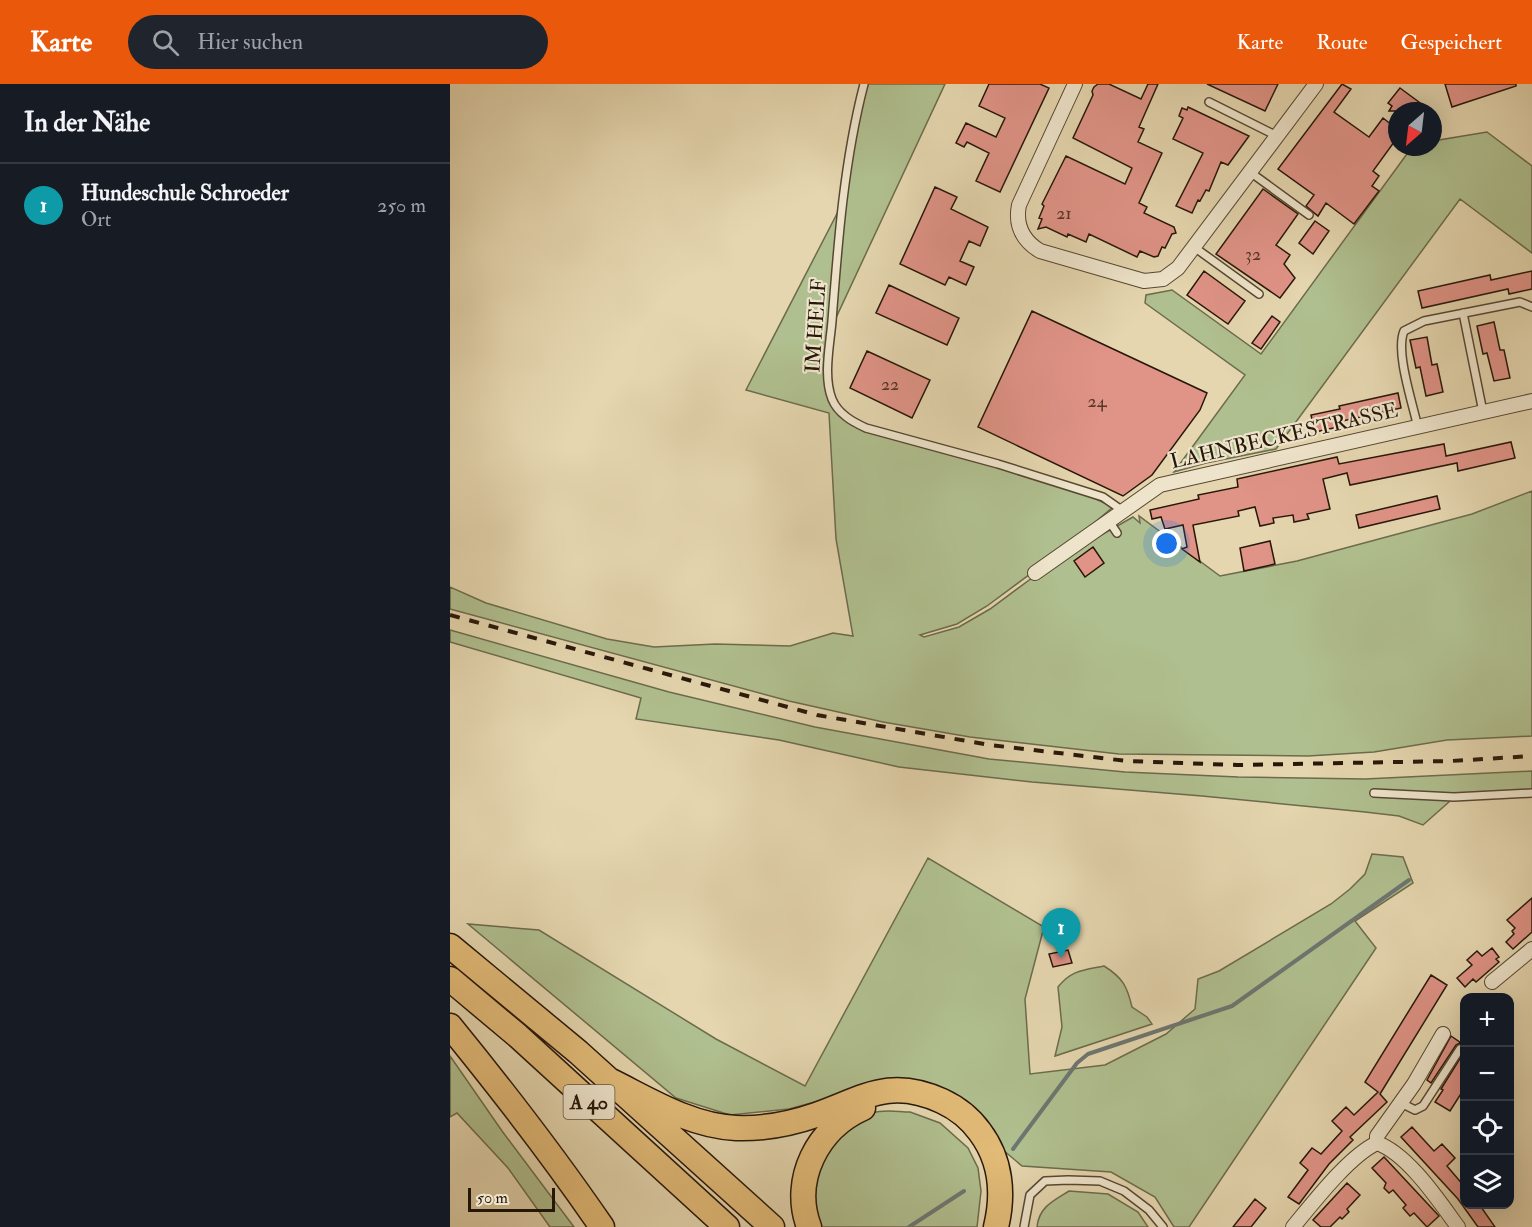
<!DOCTYPE html>
<html lang="de">
<meta charset="utf-8">
<style>
body{margin:0;font-family:"IM FELL Double Pica",serif;background:#20242c;color:#f1f3f6}
.controls{position:absolute;right:18px;bottom:18px;display:grid;overflow:hidden;border-radius:12px;box-shadow:0 6px 24px #0002}
.controls button{width:54px;height:54px;display:grid;place-items:center;padding:0;border:0;border-bottom:2px solid #363941;background:#171b24;color:#f1f3f6;font:30px sans-serif}
.compass{position:absolute;left:938px;top:18px;width:54px;height:54px;border-radius:50%;background:#171b24;box-shadow:0 6px 24px #0002;rotate:208deg}
.scale{position:absolute;left:18px;bottom:15px;width:87px;box-sizing:border-box;padding-left:6px;border:3px solid #271709;border-top:0;font-size:16px;line-height:21px;white-space:nowrap;color:#271709;-webkit-text-stroke:4px #eee4cb;paint-order:stroke}
.you{position:absolute;left:717px;top:460px;width:21px;height:21px;margin:-15px;border:4px solid #fff;border-radius:50%;background:#1a73e8;box-shadow:0 0 0 9px #1a73e833}
.badge{display:grid;place-items:center;width:39px;height:39px;border-radius:50%;background:#ea580c;color:#fff;font-size:20px;font-weight:700}
.pin{position:absolute;translate:-50% -50px;filter:drop-shadow(0 2px 3px #0008)}
.pin::after{content:'';position:absolute;top:32px;width:21px;height:18px;background:inherit;clip-path:polygon(0 0,100% 0,50% 100%)}
.list{margin:0;padding:0;list-style:none}
h2{display:flex;justify-content:space-between;align-items:center;height:78px;margin:0;padding:0 24px;font-size:26px}
h2 small{font-size:20px;font-weight:400;color:#9ea1a6}
.list li{display:grid;grid-template-columns:39px 1fr auto;gap:18px;align-items:center;box-sizing:border-box;height:84px;padding:0 24px;border-top:2px solid #363941}
.list b{display:block;font-size:22px;white-space:nowrap}
.list p{margin:0;font-size:20px;white-space:nowrap;color:#9ea1a6}
.list em{font-size:20px;font-style:normal;color:#9ea1a6}
.icon{flex:none;width:33px;height:33px;fill:none;stroke:currentColor;stroke-width:2;stroke-linecap:round;stroke-linejoin:round}
.map{position:relative;flex:none;width:1082px;height:1143px;overflow:hidden}
header{display:flex;align-items:center;gap:36px;box-sizing:border-box;height:84px;padding:0 30px;background:#ea580c;color:#fff}
header strong{font-size:28px}
nav{display:flex;gap:33px;margin-inline-start:auto;font-size:21px}
.search{width:420px;height:54px;background:#20242c;display:flex;align-items:center;gap:15px;box-sizing:border-box;padding:0 21px;border-radius:33px;color:#9ea1a6;font-size:22px}
main{display:flex}
aside{flex:1;background:#171b24}
.map>svg:first-child{display:block}
.green{fill:#b0bf8f;stroke:#6c6b4c;stroke-width:1.5}
.lines{fill:none;stroke-linecap:round;stroke-linejoin:round}
.stream{stroke:#6d7671;stroke-width:4}
.building{fill:#e09387;stroke:#271709;stroke-width:1.5}
.service-casing{stroke:#564732;stroke-width:10}
.minor-casing{stroke:#564732;stroke-width:16}
.motorway-casing{stroke:#271709;stroke-width:27}
.service{stroke:#eee4cb;stroke-width:7}
.minor{stroke:#eee4cb;stroke-width:14}
.motorway{stroke:#e2bb78;stroke-width:24}
.rail{stroke:#271709;stroke-width:4;stroke-dasharray:10 10;stroke-linecap:butt}
.labels{text-anchor:middle;dominant-baseline:central;stroke-width:4.5;stroke-linejoin:round;paint-order:stroke}
.number-label{font-size:18px;fill:#553628}
.shield{fill:#eee4cb;stroke:#635443;stroke-width:1.5}
.shield-label{font-size:20px;font-weight:bold;fill:#271709}
.street-label{font-size:21px;fill:#271709;stroke:#eee4cb}
</style>
<header>
<strong>Karte</strong>
<div class="search"><svg class="icon" aria-label="search" viewBox="0 0 24 24"><circle cx="10" cy="10" r="6"/><path d="M15 15l6 6"/></svg>Hier suchen</div>
<nav><a>Karte</a><a>Route</a><a>Gespeichert</a></nav>
</header>
<main>
<aside>
<h2>In der Nähe<small></small></h2>
<ul class="list">
<li><span class="badge" style="background:#0f9aa8">1</span><div><b>Hundeschule Schroeder</b><p>Ort</p></div><em>250 m</em></li>
</ul>
</aside>
<div class="map">
<svg width="1082" height="1143" viewBox="0 0 1082 1143">
<rect width="100%" height="100%" fill="#e5d6af"/>
<filter id="stains"><feTurbulence type="fractalNoise" baseFrequency=".00333" numOctaves="4"/><feColorMatrix values="0 0 0 0 .2 0 0 0 0 .09 0 0 0 0 .02 0 0 0 .5 -.17"/></filter>
<radialGradient id="worn" r=".72"><stop offset=".6" stop-color="#630" stop-opacity="0"/><stop offset="1" stop-color="#630" stop-opacity=".3"/></radialGradient>
<path class="green" d="M415 0H495L378 251 376 303 379 318 389 331 400 340 415 347C498 370 586 385 663 423L611 467 537 522 507 540 470 551 474 553 509 543 540 525 586 491 616 471 683 433 690 439 689 432 770 492 847 477 1022 430 1082 407V652L997 656 924 668 858 672 669 670 520 653 433 638 339 617 0 525V503L36 519 157 555 204 563 265 560 340 562 383 549 403 552 386 455 379 329 296 306 393 118Z
M1037 48 1082 82V169L1010 115 826 365 756 379 724 388 795 291 695 219 696 211 722 206 811 270 962 63H983V57Z
M0 546 219 608 365 643 539 675 675 688 788 693 915 695 1082 687V707L1003 711 1000 717 973 741 949 732 915 728 752 712 582 698 449 683 329 656 186 635 191 614 0 558Z
M922 770 953 773 963 799 905 837 926 864 739 1143H724L705 1113 661 1088 572 1082 546 1060 508 1018 394 1010 339 1025 280 1031 226 1014 18 840 89 846 266 955 355 1002 478 774 594 843 575 915 580 990 655 981 716 950 745 925 748 895 769 887 881 820 900 805 915 790Z
M654 882C673 894 677 902 682 923L697 933 702 940 605 972 612 943 608 903C621 886 634 886 654 882Z
M0 972 52 1047 124 1143H100L58 1084 7 1029 0 1033Z
M460 1028 490 1039 518 1064 528 1084 531 1107 527 1143H369C351 1105 374 1061 407 1039 412 1036 417 1031 423 1029 433 1025 449 1028 460 1028Z
M619 1107 658 1110 688 1128 698 1143H587C589 1123 603 1117 619 1107Z"/>
<g class="lines">
<path class="stream" d="M563 1065 627 979 638 970 782 922 959 796
M459 1143 514 1107"/>
</g>
<path class="building" d="M539 0H590L599 4 550 108 526 97 539 69 517 58 514 63 506 59 516 39 546 53 555 34 529 22Z
M648 0H659L691 15 698 0H708L689 43 694 45 688 58 712 69 689 119 697 123 694 129 724 143 726 149 722 150 715 164 712 163 708 172 704 173 690 167 687 173 639 150 636 158 618 150 617 153 596 143 588 145 592 135 589 134 594 122 592 120 616 72 675 100 682 84 623 54 643 11 642 7 644 3Z
M757 0H828L815 27Z
M892 0 901 5 884 28 919 53 933 34 947 45V54L923 87 929 92 922 102 929 107 904 140 876 119 868 132 856 122 864 111 828 85Z
M995 0H1066V2L1002 23Z
M950 4 981 27H939L942 22 938 19Z
M738 23 799 52 778 81 771 78 759 107 756 106 750 117 748 116 742 129 726 122 753 69 723 55 733 34 729 32 732 24 737 26Z
M485 103 507 113 501 125 538 143 530 162 519 157 510 177 524 183 516 201 499 193 495 201 450 180Z
M813 105 848 130 826 161 840 171 834 180 845 194 830 214 766 170Z
M865 137 879 147 863 170 849 159Z
M754 187 795 217 778 240 737 211Z
M1082 187V205L1059 210 1058 205 972 224 968 207 1040 191 1041 196Z
M439 201 509 234 497 261 426 229Z
M582 227 757 309 750 326 702 391 673 412 528 343Z
M822 232 830 238 811 265 802 259Z
M1044 238 1050 266H1054L1060 294 1044 297 1037 269 1033 270 1027 242Z
M977 253 982 281 987 280 993 308 976 312 970 283 966 284 960 256Z
M417 267 480 296 462 334 400 304Z
M948 309 951 324 892 337 893 342 865 348 861 331 890 325 889 322Z
M1061 358 1065 374 1008 387 1007 379 900 401 897 389 873 395 880 425 857 430 859 435 844 438 843 431 823 434 824 439 810 442 805 423 788 427 789 432 743 441 750 478 732 465 737 463 733 441 715 445 711 433 702 435 700 426 749 415 748 411 788 403 787 395 887 373 889 380 994 360 996 372Z
M987 412 990 425 909 444 906 431Z
M820 457 825 480 794 487 790 464Z
M643 463 654 479 635 493 624 477Z
M1082 814V848L1063 865 1056 858 1064 850 1062 847 1065 844 1057 836Z
M1042 864 1049 873 1046 875 1049 878 1026 898 1023 895 1015 903 1007 894 1022 881 1017 876 1027 867 1032 872Z
M618 866 622 879 603 883 599 870Z
M981 891 997 901 930 1010 937 1018 900 1053 903 1056 879 1080 849 1120 838 1113 858 1086 850 1079 862 1064 871 1070 892 1047 882 1037 896 1023 904 1031 928 1008 915 998Z
M1001 952 1014 961V962L1010 959 1006 961 981 999 977 996Z
M1014 968V1005L1000 1027 985 1018 993 1006 991 1005Z
M962 1043 984 1067 992 1060 1005 1074 997 1082 1014 1102V1120H1029L1045 1143H1028L1008 1115 951 1053Z
M934 1073 989 1132 977 1143 964 1129 960 1132 953 1124 956 1121 943 1106 939 1109 934 1104 936 1099 922 1084Z
M897 1099 910 1111 897 1125 899 1128 892 1135 890 1133 880 1143H871L863 1136Z
M805 1115 816 1124 801 1143H783Z"/>
<g class="lines">
<defs>
<path id="service" d="M414 0C394 77 388 158 382 237 380 261 373 292 382 315 388 330 403 338 416 344L548 380 653 413 673 427
M759 18 827 52
M800 88 859 131
M744 163 809 210
M1013 229 1033 328
M968 344C963 320 945 268 954 247L974 237 1070 218 1082 223
M659 437 667 449
M924 709 1004 713 1082 709
M951 1019 965 1026 973 1022 1010 965
M574 1143 580 1111 595 1097 618 1096 650 1097 674 1107 699 1126 713 1143"/>
<path id="minor" d="M625 0 569 121C565 141 572 156 590 167L694 197 713 195 728 184 866 0
M585 489 710 401 1082 317
M1042 898 1082 865
M927 1059V1052L964 1000 993 950
M843 1143C863 1119 899 1072 927 1059 958 1070 989 1117 1008 1143"/>
<path id="motorway" d="M0 862 128 968 322 1143
M0 895 68 952 277 1143
M0 942C53 1007 104 1073 152 1143
M159 996C198 1015 240 1042 286 1044 313 1045 340 1040 366 1031 414 1014 440 993 492 1017 507 1024 520 1034 530 1048 551 1076 554 1110 546 1143
M359 1143C341 1095 368 1044 413 1024"/>
</defs>
<use href="#service" class="service-casing"/>
<use href="#minor" class="minor-casing"/>
<use href="#motorway" class="motorway-casing"/>
<use href="#service" class="service"/>
<use href="#minor" class="minor"/>
<use href="#motorway" class="motorway"/>
<path class="rail" d="M0 531 367 631 540 661 677 677 787 681 1001 677 1082 672"/>
</g>
<g class="labels">
<g class="number-label">
<text x="614" y="129">21</text>
<text x="803" y="170">32</text>
<text x="440" y="300">22</text>
<text x="647" y="317">24</text>
</g>
<rect class="shield" x="113.5" y="1001" width="51" height="34" rx="4.5"/>
<g class="shield-label">
<text x="139" y="1018">A 40</text>
</g>
<g class="street-label">
<text transform="translate(366 242) rotate(-86)">IM HELF</text>
<text transform="translate(834 352) rotate(-13)">LAHNBECKESTRASSE</text>
</g>
</g>
<rect width="100%" height="100%" filter="url(#stains)"/>
<rect width="100%" height="100%" fill="url(#worn)"/>
</svg>
<div class="controls">
<button>+</button>
<button>−</button>
<button><svg class="icon" aria-label="locate" viewBox="0 0 24 24"><circle cx="12" cy="12" r="6"/><path d="M12 2v4M12 18v4M2 12h4M18 12h4"/></svg></button>
<button><svg class="icon" aria-label="layers" viewBox="0 0 24 24"><path d="M12 4l9 5-9 5-9-5zM3 14l9 5 9-5"/></svg></button>
</div>
<svg class="compass" viewBox="-18 -18 36 36"><path d="M0-13l5 13h-10z" fill="#e53935"/><path d="M0 13l5-13h-10z" fill="#9ea1a6"/></svg>
<div class="scale">50 m</div>
<div class="you"></div>
<div class="pin badge" style="left:611px;top:874px;background:#0f9aa8">1</div>
</div>
</main>
